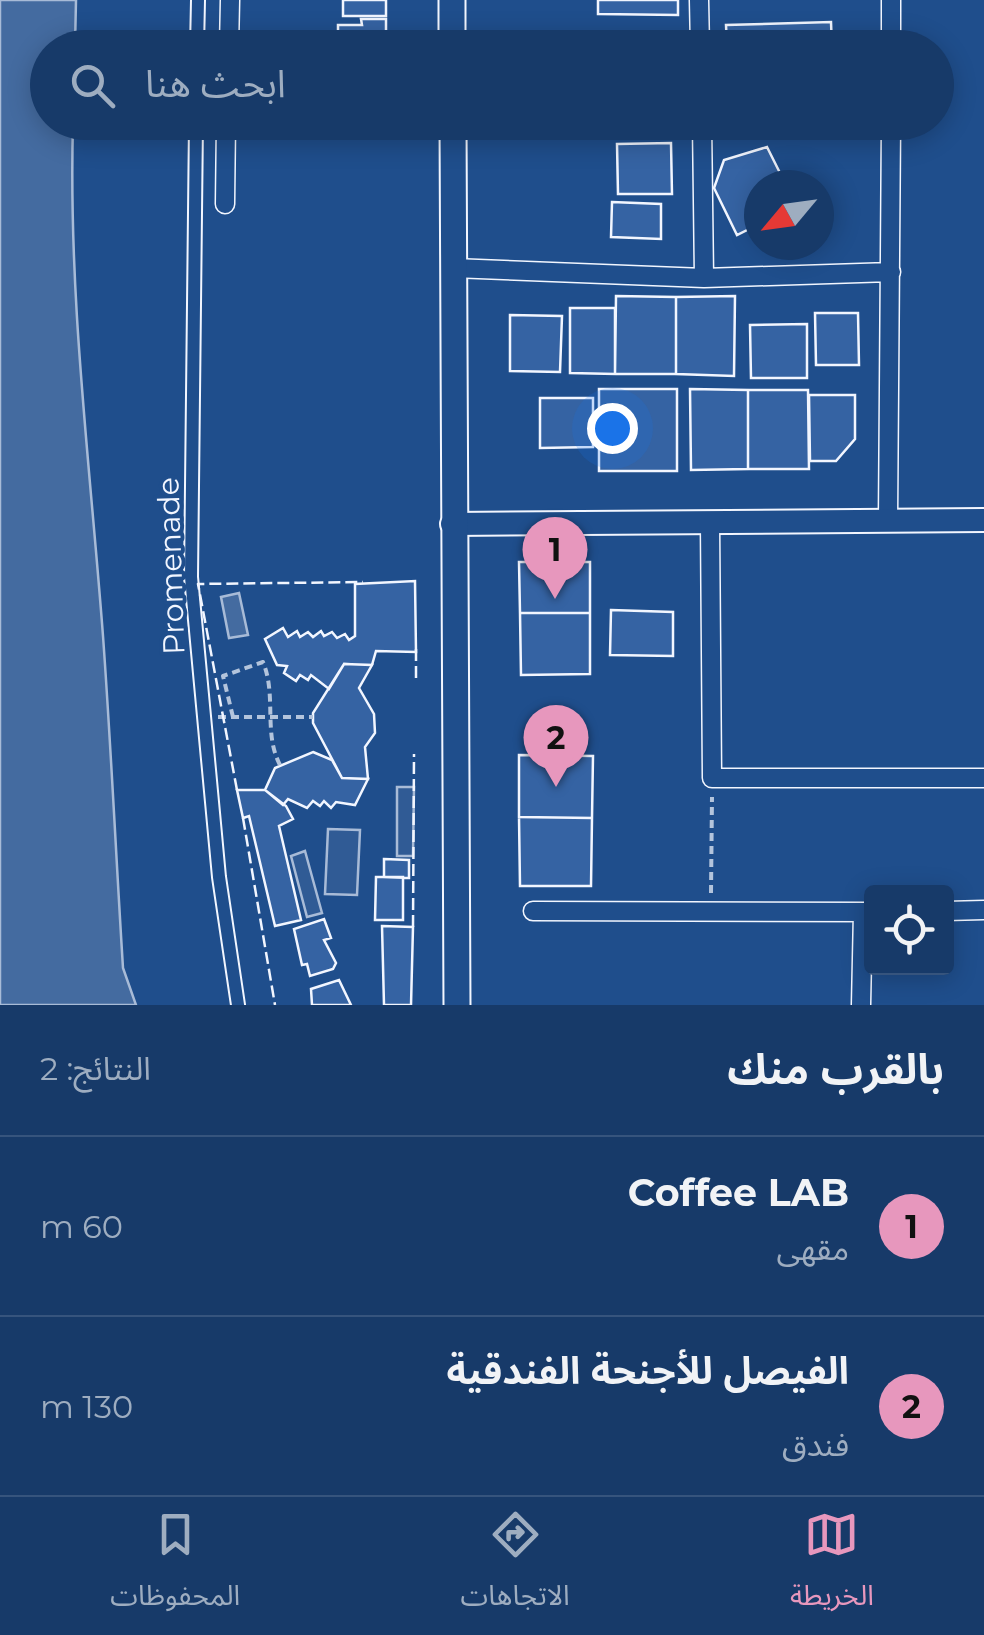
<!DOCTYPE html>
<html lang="ar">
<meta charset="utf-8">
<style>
body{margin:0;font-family:Montserrat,"Noto Sans Arabic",sans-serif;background:#244571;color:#f1f3f6;direction:rtl}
.controls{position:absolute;right:30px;bottom:30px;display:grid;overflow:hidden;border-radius:10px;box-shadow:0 5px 25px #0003}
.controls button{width:90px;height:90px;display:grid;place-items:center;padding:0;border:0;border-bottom:2px solid #36547d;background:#173a69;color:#f1f3f6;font:50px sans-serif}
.compass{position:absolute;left:744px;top:170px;width:90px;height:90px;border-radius:50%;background:#173a69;box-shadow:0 5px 25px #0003;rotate:241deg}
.you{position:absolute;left:612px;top:428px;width:35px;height:35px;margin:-25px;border:8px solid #fff;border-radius:50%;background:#1a73e8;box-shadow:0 0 0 15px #1a73e833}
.badge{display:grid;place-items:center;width:65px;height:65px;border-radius:50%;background:#e797bd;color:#111;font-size:32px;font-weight:700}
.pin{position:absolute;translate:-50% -82px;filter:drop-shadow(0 2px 5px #0008)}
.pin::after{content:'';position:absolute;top:52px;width:35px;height:30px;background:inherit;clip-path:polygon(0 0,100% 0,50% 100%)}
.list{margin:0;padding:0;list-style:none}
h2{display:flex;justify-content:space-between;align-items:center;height:130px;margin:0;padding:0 40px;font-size:42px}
h2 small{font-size:32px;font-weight:400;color:#9eadc0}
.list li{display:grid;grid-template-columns:65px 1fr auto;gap:30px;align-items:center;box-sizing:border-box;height:180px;padding:0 40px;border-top:2px solid #36547d}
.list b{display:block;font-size:38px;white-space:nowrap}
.list p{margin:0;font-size:32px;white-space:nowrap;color:#9eadc0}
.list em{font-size:32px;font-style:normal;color:#9eadc0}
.icon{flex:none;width:55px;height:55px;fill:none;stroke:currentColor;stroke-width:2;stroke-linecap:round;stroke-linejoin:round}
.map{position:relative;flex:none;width:984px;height:1005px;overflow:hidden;direction:ltr}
.search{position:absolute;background:#173a69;box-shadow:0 5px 25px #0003;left:30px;right:30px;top:30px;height:110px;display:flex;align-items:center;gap:25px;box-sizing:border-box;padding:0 35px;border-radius:55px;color:#9eadc0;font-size:38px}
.sheet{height:490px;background:#173a69}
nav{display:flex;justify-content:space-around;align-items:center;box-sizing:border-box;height:140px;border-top:2px solid #36547d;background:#173a69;font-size:28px;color:#9eadc0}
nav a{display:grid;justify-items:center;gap:5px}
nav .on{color:#e797bd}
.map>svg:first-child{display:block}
.built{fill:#305b95;stroke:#a8bbd7;stroke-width:2.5}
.water{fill:#446ba0;stroke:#a8bbd7;stroke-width:2.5}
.building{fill:#3563a3;stroke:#f2f6ff;stroke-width:2.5}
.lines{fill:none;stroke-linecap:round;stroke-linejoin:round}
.pedestrian-casing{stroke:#f2f6ff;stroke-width:16}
.minor-casing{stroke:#f2f6ff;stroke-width:21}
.tertiary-casing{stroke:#f2f6ff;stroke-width:26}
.secondary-casing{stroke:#f2f6ff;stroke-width:29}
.path{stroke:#b3c4dc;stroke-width:4;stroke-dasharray:8 5;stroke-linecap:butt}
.pedestrian{stroke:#1f4e8c;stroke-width:12}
.minor{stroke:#1f4e8c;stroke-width:18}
.tertiary{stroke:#1f4e8c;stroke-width:22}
.secondary{stroke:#1f4e8c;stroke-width:25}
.fence{stroke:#f2f6ff;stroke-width:2.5;stroke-dasharray:12 5;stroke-linecap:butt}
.labels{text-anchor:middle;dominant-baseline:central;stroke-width:8;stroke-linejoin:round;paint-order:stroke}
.street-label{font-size:30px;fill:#f2f6ff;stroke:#1f4e8c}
</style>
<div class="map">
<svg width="984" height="1005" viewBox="0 0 984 1005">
<rect width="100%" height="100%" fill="#1f4e8c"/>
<path class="built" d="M397 787H414L413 856H397Z
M328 829 360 830 357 895 325 894Z
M305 851 322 913 307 917 291 856Z"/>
<path class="water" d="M0 0H76L75 47 48 48V122L73 123C68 295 90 464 103 636 111 746 116 857 123 968L136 1005H0Z
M239 593 248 635 229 638 221 597Z"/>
<path class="building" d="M343 0H386V16H343Z
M598 0H678V15L598 14Z
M361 19H386V48H338V25H362Z
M831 22 832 48H727L726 25Z
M661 33 662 48H610V34Z
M527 122H576V129H527Z
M609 122H656V128L609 129Z
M671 143 672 194H618L617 144Z
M767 147 786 185H759V224L737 235 714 188 724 160Z
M612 202 661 204V239L611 237Z
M616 296 676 297V374H615Z
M735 296 734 376 676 374V297Z
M570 308H615V374L570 373Z
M815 313H858L859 365H816Z
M510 315 562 316 560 372 510 371Z
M807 324V378H751L750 325Z
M599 389H677V471H599Z
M690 389 748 390V469L691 470Z
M748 390H808L809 469H748Z
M809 395H855V439L836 461H810Z
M540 398H593V447L540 448Z
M519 562H590V613H520Z
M415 581 416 652 376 651 372 665 344 664 329 689 311 675 308 680 300 675 296 681 284 673 287 666 277 665 265 639 283 628 288 637 297 631 300 637 308 632 313 637 321 631 324 636 332 632 337 638 345 634 349 640 355 636V584Z
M611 610 673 612V656L610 655Z
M520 613H590V674L521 675Z
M344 664 372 665 359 688 374 714 375 733 365 747 368 779 342 778 313 723V713Z
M313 752 332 760 342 778 368 779 355 805 336 802 331 808 324 801 320 806 313 801 307 808 288 799 283 805 265 790 275 768Z
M519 755 593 756 592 818 519 817Z
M237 790H265L286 806 293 819 279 826 301 920 275 926 249 816 243 818Z
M519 817 592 818 591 886H520Z
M384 859 409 860V878L384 877Z
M376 877H403V920H375Z
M324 919 331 938 324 940 336 963 333 969 310 976 307 964 302 965 294 929Z
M382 926 413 927 411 1005H384Z
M339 980 351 1005H312L311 989Z"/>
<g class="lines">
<defs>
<path id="pedestrian" d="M197 48 198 0
M196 122 191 577 219 877 238 1005"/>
<path id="minor" d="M699 0 700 48
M229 48 230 0
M891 48V0
M702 122 704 278
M225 204 226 122
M453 268 704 278 891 272
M888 521 891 122
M710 523 712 778H984
M533 911 872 912
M946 911 984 910
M861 1005 863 912"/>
<path id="tertiary" d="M452 524 984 520"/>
<path id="secondary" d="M452 0V48
M453 122 457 1005"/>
</defs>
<use href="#pedestrian" class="pedestrian-casing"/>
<use href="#minor" class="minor-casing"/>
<use href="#tertiary" class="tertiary-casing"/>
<use href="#secondary" class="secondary-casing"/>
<path class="path" d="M218 717H313
M233 717 223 676 263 662C277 696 263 733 280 765
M711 893 712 797"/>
<use href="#pedestrian" class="pedestrian"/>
<use href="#minor" class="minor"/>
<use href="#tertiary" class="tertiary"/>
<use href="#secondary" class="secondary"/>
<path class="fence" d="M416 649V683
M237 790 198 584 363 582
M243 818 275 1005
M413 927 414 754"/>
</g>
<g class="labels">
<g class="street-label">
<text transform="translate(171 566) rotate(-92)">Promenade</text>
</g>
</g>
</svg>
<div class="controls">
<button><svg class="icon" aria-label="locate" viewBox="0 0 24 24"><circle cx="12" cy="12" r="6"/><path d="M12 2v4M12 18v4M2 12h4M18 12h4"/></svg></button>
</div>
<svg class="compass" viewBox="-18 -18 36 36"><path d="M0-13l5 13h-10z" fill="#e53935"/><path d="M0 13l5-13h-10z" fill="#9eadc0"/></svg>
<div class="you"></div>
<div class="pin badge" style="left:555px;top:599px">1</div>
<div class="pin badge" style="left:556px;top:787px">2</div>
<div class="search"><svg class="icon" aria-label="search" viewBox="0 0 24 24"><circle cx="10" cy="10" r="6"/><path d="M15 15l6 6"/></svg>ابحث هنا</div>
</div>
<section class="sheet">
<h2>بالقرب منك<small>النتائج: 2</small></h2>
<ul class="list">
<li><span class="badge">1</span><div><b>Coffee LAB</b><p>مقهى</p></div><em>60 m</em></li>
<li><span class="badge">2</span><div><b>الفيصل للأجنحة الفندقية</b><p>فندق</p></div><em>130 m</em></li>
</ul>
</section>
<nav>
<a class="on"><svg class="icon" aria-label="map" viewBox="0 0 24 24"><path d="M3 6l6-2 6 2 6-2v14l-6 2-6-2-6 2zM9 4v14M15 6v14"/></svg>الخريطة</a>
<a><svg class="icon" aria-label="directions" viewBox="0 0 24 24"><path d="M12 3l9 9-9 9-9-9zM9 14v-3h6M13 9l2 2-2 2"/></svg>الاتجاهات</a>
<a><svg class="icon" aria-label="saved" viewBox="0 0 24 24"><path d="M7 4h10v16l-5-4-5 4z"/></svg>المحفوظات</a>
</nav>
